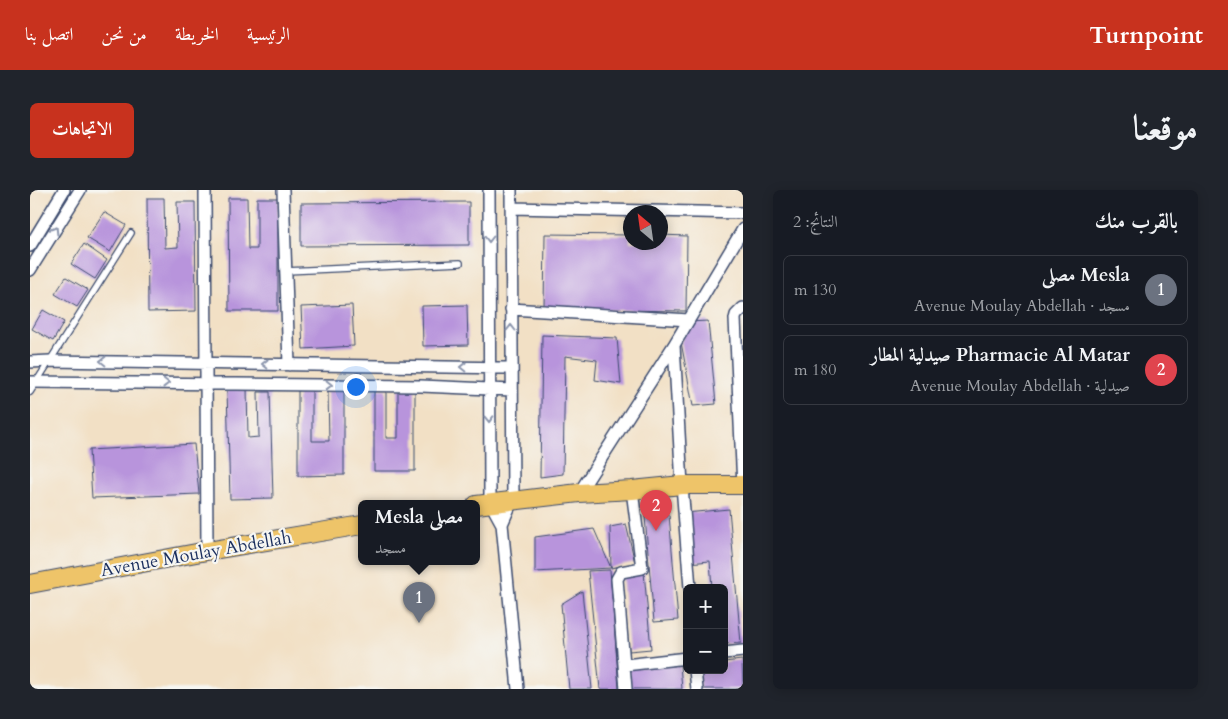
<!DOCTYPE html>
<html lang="ar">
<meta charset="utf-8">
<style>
body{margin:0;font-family:Cardo,Amiri,serif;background:#20242c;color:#f1f3f6;direction:rtl}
.controls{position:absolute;right:15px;bottom:15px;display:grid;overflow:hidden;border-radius:8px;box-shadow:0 2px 12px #0003}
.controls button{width:45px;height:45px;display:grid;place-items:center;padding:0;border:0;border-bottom:1px solid #363941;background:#171b24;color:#f1f3f6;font:25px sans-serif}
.compass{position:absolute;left:593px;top:15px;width:45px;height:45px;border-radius:50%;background:#171b24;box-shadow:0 2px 12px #0003;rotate:331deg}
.you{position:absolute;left:325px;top:196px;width:18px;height:18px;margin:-12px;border:4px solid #fff;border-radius:50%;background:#1a73e8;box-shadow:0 0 0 8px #1a73e833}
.badge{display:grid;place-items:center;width:32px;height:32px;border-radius:50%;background:#c8321e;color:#fff;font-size:16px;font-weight:700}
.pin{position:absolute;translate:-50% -41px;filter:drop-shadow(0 1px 2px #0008)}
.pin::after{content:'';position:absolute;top:26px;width:18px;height:15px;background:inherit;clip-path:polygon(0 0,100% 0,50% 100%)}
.popup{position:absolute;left:328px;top:310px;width:122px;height:65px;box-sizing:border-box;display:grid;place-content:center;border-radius:8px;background:#171b24;filter:drop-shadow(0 1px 4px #0005);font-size:16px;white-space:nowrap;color:#9ea1a6}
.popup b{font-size:19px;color:#f1f3f6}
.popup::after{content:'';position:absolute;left:50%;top:100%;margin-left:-10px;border:10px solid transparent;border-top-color:#171b24}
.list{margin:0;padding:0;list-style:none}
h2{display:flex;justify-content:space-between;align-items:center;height:65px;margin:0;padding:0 20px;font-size:21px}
h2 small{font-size:16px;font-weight:400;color:#9ea1a6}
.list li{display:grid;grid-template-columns:32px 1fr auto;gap:15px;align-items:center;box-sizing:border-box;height:70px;margin:0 10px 10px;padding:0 10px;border:1px solid #363941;border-radius:8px}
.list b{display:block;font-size:19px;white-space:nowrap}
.list p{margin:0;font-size:16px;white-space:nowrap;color:#9ea1a6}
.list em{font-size:16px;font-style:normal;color:#9ea1a6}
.map{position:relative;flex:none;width:713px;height:499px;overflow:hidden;direction:ltr;border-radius:8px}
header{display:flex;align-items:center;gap:30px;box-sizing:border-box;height:70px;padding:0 25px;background:#c8321e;color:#fff}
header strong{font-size:24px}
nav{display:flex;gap:28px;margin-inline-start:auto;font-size:18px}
.intro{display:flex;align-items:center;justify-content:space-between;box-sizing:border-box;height:120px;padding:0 30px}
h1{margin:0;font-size:35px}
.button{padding:12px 22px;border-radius:8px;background:#c8321e;color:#fff;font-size:18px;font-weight:700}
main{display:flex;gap:30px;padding:0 30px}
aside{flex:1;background:#171b24;border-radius:8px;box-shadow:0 2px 12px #0003}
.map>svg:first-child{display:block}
.building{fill:#b894dc}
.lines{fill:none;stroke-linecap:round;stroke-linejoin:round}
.lane-casing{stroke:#3b4a6d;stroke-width:8}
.street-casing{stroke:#3b4a6d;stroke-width:14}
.primary-casing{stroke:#3b4a6d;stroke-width:20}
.lane{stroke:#fff;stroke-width:5.5}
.street{stroke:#fff;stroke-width:11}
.primary{stroke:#eec469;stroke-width:18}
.oneway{stroke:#8d97ae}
.labels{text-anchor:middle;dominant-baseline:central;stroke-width:4.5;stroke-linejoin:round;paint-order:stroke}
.street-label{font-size:18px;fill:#1b2f5e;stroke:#f6f6f2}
</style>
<header>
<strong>Turnpoint</strong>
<nav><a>الرئيسية</a><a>الخريطة</a><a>من نحن</a><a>اتصل بنا</a></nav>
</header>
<div class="intro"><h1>موقعنا</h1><a class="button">الاتجاهات</a></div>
<main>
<aside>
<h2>بالقرب منك<small>النتائج: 2</small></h2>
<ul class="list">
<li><span class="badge" style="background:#6b7280">1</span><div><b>Mesla مصلى</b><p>مسجد · Avenue Moulay Abdellah</p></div><em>130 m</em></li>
<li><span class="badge" style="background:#e0444e">2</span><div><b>Pharmacie Al Matar صيدلية المطار</b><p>صيدلية · Avenue Moulay Abdellah</p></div><em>180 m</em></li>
</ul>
</aside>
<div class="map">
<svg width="713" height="499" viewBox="0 0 713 499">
<rect width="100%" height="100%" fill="#f6f6f2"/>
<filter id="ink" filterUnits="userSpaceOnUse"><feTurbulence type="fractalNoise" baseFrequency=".02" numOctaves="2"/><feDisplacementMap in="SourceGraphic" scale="10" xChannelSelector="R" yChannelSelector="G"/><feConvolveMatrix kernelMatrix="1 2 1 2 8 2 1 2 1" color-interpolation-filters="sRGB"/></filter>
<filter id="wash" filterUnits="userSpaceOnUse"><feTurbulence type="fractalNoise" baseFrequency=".0096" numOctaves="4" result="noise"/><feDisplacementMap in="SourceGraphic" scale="20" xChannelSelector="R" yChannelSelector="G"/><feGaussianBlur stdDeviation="1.12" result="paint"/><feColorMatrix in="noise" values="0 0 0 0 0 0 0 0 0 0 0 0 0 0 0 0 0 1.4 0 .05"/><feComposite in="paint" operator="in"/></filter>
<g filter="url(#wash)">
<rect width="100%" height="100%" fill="#f2e0c5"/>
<g id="blocks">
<path class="building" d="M117 8H134L135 58 148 57 147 12H165L166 121 118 122Z
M198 8H217L218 59H227V8H248V121H199Z
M439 12V55L271 56V13Z
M74 22 96 35 80 62 57 48Z
M515 44 600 45V52H630V45L657 46 656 121 514 119Z
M54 54 77 70 65 89 41 74Z
M36 87 58 100 47 117 25 104Z
M322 115 324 156 273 159 271 117Z
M437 115 438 155 393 156 392 116Z
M13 120 34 132 23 151 2 139Z
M678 131 686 214 663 216 651 152 659 132Z
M512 145 587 148 591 194 565 190 567 170 535 166 533 284 510 287Z
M217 198 218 248 229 247 228 202H240L243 308 200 309 197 199Z
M344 199H356V248H368V199H385V281H344Z
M282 200V251H299L298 201 314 200V285L268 286V201Z
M164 254 169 304 62 308 59 260Z
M699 319 711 453 694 454V398H682L680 371 659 373 655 323Z
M639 325 648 430 624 432 615 327Z
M596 334 605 373 581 378 580 337Z
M564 339 581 378 505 382V347Z
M580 380 589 499H570L558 381Z
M614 382 621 459 599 461 592 384Z
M552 401 562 499H539L531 414Z
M712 470 713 499H671L669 480H694V472Z
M650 474 652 499H601L599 478Z"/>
</g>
</g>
<g filter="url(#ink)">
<use href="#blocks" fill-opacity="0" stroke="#3b4a6d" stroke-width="1"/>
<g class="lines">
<defs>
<path id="lane" d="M256 81 430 73
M0 202 101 43"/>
<path id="street" d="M175 0 177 361
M253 0 259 175
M459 0 460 312 472 334 488 499
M481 18 713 23
M0 56 34 0
M0 80 50 0
M713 118 706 125 705 129 713 296
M481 119 659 130
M644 155 652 295 660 398
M0 172 20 171 481 178
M0 192 391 196 482 200
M549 303 644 155 713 39
M472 334 483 309 481 0
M694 463 713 461
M595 475 657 468
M665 480 667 499
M596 499 587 389 591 382 612 378 602 300"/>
<path id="primary" d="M446 315 549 303 602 300 652 295H713
M0 394 177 361 332 335"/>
</defs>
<use href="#lane" class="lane-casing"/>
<use href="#street" class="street-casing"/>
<use href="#primary" class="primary-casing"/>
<use href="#lane" class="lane"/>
<use href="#street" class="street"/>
<use href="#primary" class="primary"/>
</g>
<defs><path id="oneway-chevron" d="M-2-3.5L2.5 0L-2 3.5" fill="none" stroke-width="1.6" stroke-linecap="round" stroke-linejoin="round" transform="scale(1.25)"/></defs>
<g class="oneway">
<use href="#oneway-chevron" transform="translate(25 40) rotate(-58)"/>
<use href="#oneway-chevron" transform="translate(459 49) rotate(90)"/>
<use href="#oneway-chevron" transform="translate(481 138) rotate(-90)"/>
<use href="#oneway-chevron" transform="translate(73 171) rotate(-179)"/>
<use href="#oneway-chevron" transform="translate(235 174) rotate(-179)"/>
<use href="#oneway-chevron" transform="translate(433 177) rotate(-179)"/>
<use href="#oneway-chevron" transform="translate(136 193) rotate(1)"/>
<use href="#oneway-chevron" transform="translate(299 195) rotate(1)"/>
<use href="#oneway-chevron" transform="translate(459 229) rotate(89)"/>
</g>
</g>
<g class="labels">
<g class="street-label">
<text transform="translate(166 364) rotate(-10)">Avenue Moulay Abdellah</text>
</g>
</g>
</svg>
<div class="controls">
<button>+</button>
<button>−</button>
</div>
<svg class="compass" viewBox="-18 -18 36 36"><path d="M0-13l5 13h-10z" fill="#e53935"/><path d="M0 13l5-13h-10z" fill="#9ea1a6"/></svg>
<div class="you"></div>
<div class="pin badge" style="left:389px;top:433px;background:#6b7280">1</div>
<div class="popup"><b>Mesla مصلى</b>مسجد</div>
<div class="pin badge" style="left:626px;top:341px;background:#e0444e">2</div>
</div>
</main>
